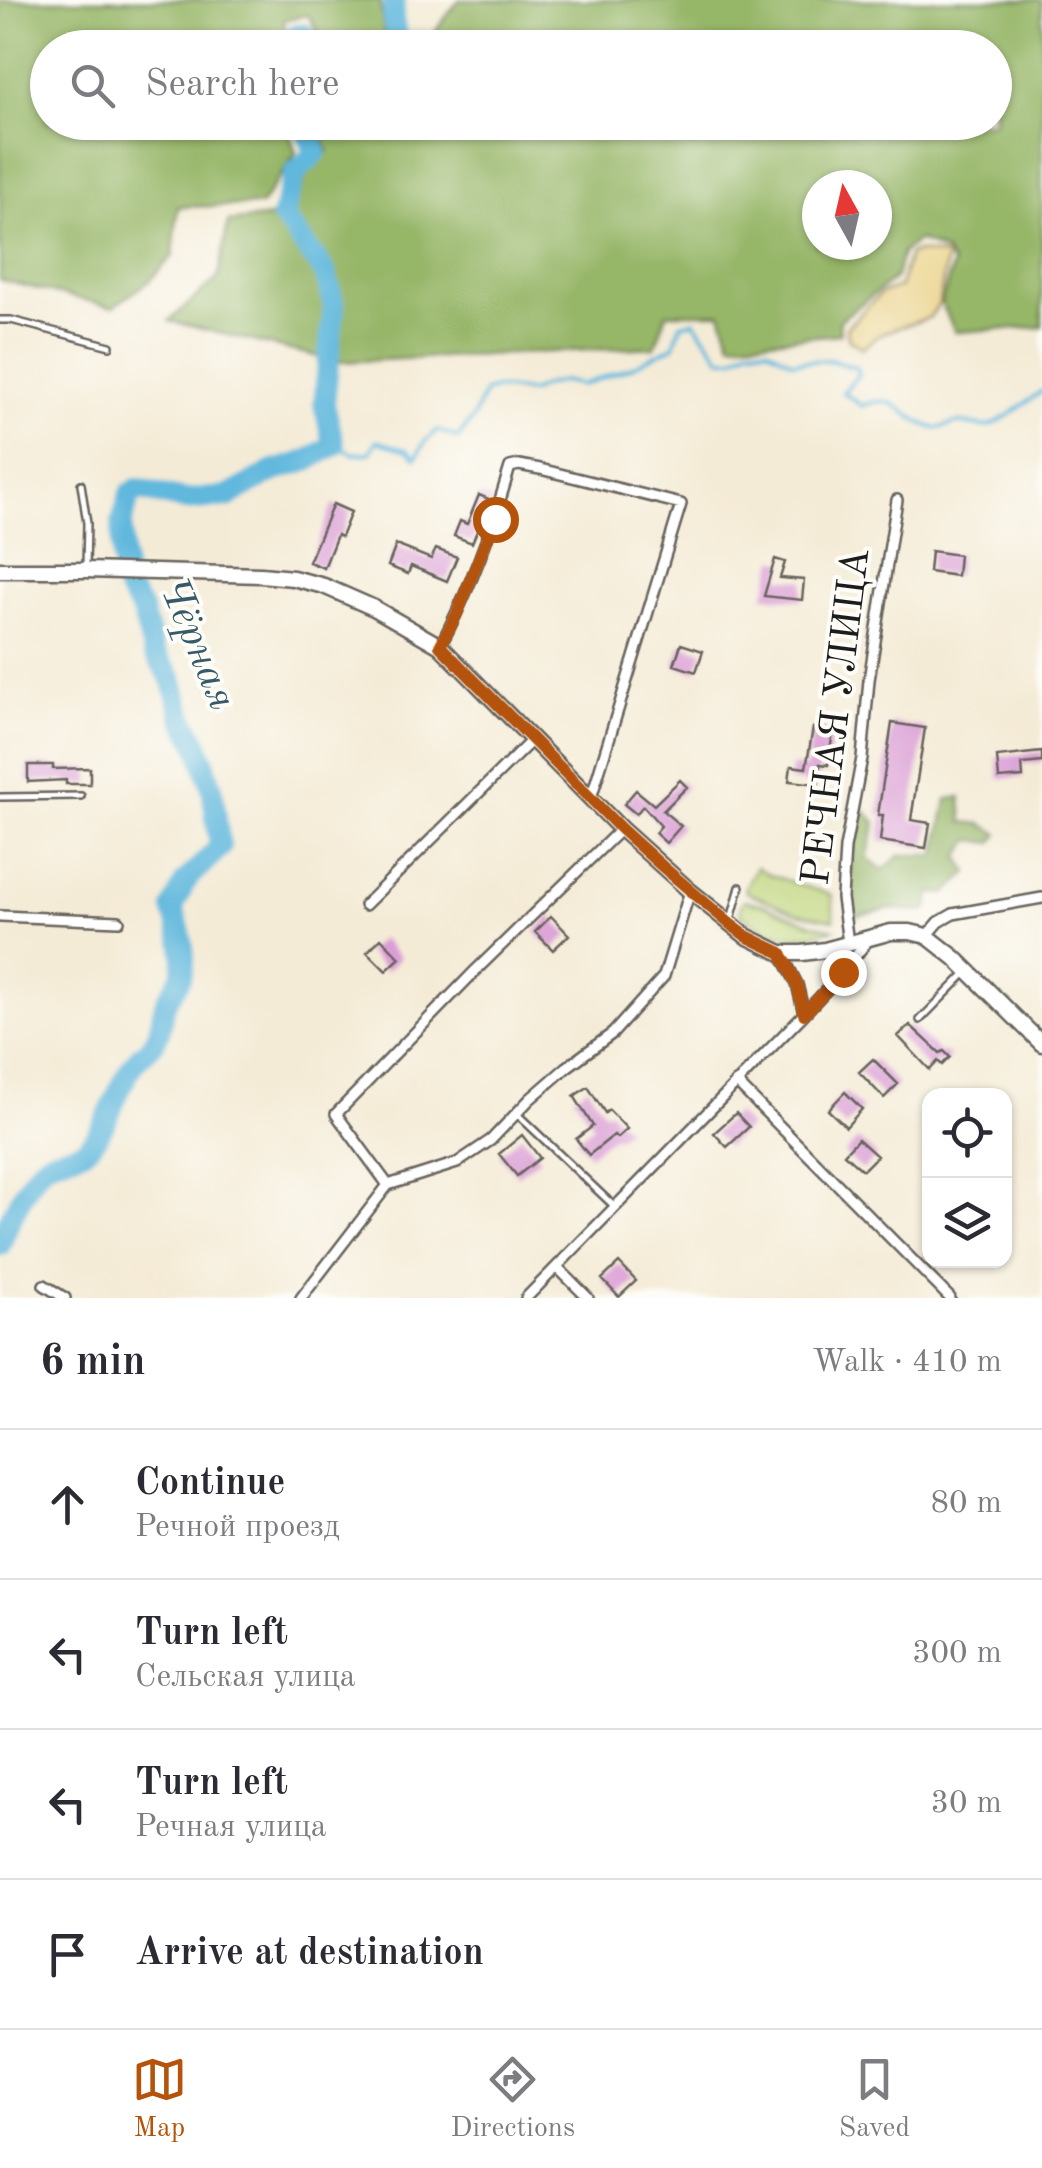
<!DOCTYPE html>
<meta charset="utf-8">
<style>
body{margin:0;font-family:"Old Standard TT",serif;background:#f2f2f3;color:#2b2b33}
.controls{position:absolute;right:30px;bottom:30px;display:grid;overflow:hidden;border-radius:20px;box-shadow:0 2px 8px #0004}
.controls button{width:90px;height:90px;display:grid;place-items:center;padding:0;border:0;border-bottom:2px solid #e1e1e2;background:#fff;color:#2b2b33;font:50px sans-serif}
.compass{position:absolute;left:802px;top:170px;width:90px;height:90px;border-radius:50%;background:#fff;box-shadow:0 2px 8px #0004;rotate:352deg}
.stop{position:absolute;width:30px;height:30px;margin:-22px;border:8px solid #b45309;border-radius:50%;background:#fff}
.stop.end{background:#b45309;border-color:#fff;box-shadow:0 2px 10px #0008}
.list{margin:0;padding:0;list-style:none}
h2{display:flex;justify-content:space-between;align-items:center;height:130px;margin:0;padding:0 40px;font-size:42px}
h2 small{font-size:32px;font-weight:400;color:#7c7c81}
.list li{display:grid;grid-template-columns:65px 1fr auto;gap:30px;align-items:center;box-sizing:border-box;height:150px;padding:0 40px;border-top:2px solid #e1e1e2}
.list b{display:block;font-size:38px;white-space:nowrap}
.list p{margin:0;font-size:32px;white-space:nowrap;color:#7c7c81}
.list em{font-size:32px;font-style:normal;color:#7c7c81}
.icon{flex:none;width:55px;height:55px;fill:none;stroke:currentColor;stroke-width:2;stroke-linecap:round;stroke-linejoin:round}
.map{position:relative;flex:none;width:1042px;height:1298px;overflow:hidden}
.search{position:absolute;background:#fff;box-shadow:0 2px 8px #0004;left:30px;right:30px;top:30px;height:110px;display:flex;align-items:center;gap:25px;box-sizing:border-box;padding:0 35px;border-radius:55px;color:#7c7c81;font-size:38px}
.sheet{height:730px;background:#fff}
nav{display:flex;justify-content:space-around;align-items:center;box-sizing:border-box;height:140px;border-top:2px solid #e1e1e2;background:#fff;font-size:28px;color:#7c7c81}
nav a{display:grid;justify-items:center;gap:5px}
nav .on{color:#b45309}
.map>svg:first-child{display:block}
.green{fill:#bed478;stroke:#6d784a;stroke-width:2.5}
.forest{fill:#96b668;stroke:#596942;stroke-width:2.5;fill-rule:evenodd}
.sand{fill:#eeda9e;stroke:#857b5d;stroke-width:2.5}
.lines{fill:none;stroke-linecap:round;stroke-linejoin:round}
.stream{stroke:#60b8dd;stroke-width:4}
.river{stroke:#60b8dd;stroke-width:22}
.building{fill:#da9cd5}
.service-casing{stroke:#68645d;stroke-width:10}
.minor-casing{stroke:#68645d;stroke-width:14}
.secondary-casing{stroke:#68645d;stroke-width:19}
.service{stroke:#fff;stroke-width:5}
.minor{stroke:#fff;stroke-width:9}
.secondary{stroke:#fff;stroke-width:14}
.route{stroke:#b45309;stroke-width:12}
.labels{text-anchor:middle;dominant-baseline:central;stroke-width:8;stroke-linejoin:round;paint-order:stroke}
.street-label{font-size:40px;fill:#1c1c1c;stroke:#fdfcf7}
.water-label{font-size:42px;font-style:italic;fill:#375a69;stroke:#fdfcf7}
</style>
<div class="map">
<svg width="1042" height="1298" viewBox="0 0 1042 1298">
<rect width="100%" height="100%" fill="#fdfcf7"/>
<filter id="ink" filterUnits="userSpaceOnUse"><feTurbulence type="fractalNoise" baseFrequency=".01" numOctaves="2"/><feDisplacementMap in="SourceGraphic" scale="20" xChannelSelector="R" yChannelSelector="G"/><feConvolveMatrix kernelMatrix="1 2 1 2 8 2 1 2 1" color-interpolation-filters="sRGB"/></filter>
<filter id="wash" filterUnits="userSpaceOnUse"><feTurbulence type="fractalNoise" baseFrequency=".0048" numOctaves="4" result="noise"/><feDisplacementMap in="SourceGraphic" scale="40" xChannelSelector="R" yChannelSelector="G"/><feGaussianBlur stdDeviation="2.25" result="paint"/><feColorMatrix in="noise" values="0 0 0 0 0 0 0 0 0 0 0 0 0 0 0 0 0 1.4 0 .05"/><feComposite in="paint" operator="in"/></filter>
<g filter="url(#wash)">
<rect width="100%" height="100%" fill="#f4ebd6"/>
<path class="green" d="M756 867 770 875 832 895 834 920 797 913 746 892 745 889Z
M744 900 764 905 812 924 834 929C794 941 775 938 741 915L740 908Z"/>
<path class="forest" d="M0 0H380L386 47H327L308 15 284 20 285 32 279 47 48 48V122L286 123 296 153 261 205 178 207 173 256 148 282 113 307 0 280Z
M459 0H1042V327L955 332 941 303 953 265 945 252 919 240 902 253 896 277 839 321 840 334 731 343 721 313H667L655 347 340 362 169 321 218 278 228 222 292 215 304 178 328 151 315 123 994 122V48L429 47 432 35ZM877 185V245H817V185Z
M961 797 963 822 982 824 999 834 992 843 971 840 959 856 968 872 946 894 931 893 927 911 890 909 852 917 849 894 853 831 865 811 876 822 867 858 883 870 901 855H936L947 799Z"/>
<path class="sand" d="M919 252 947 256 939 304 929 318 882 333 862 348 849 339 846 328 881 293 900 287 909 254Z"/>
<g class="lines">
<path class="stream" d="M334 445 354 454 370 453 376 441 407 450 416 458 425 441 437 430 458 438 473 418 485 392 497 388 531 392 545 385 563 381 582 385 632 367 674 346 681 324 694 321 721 358H733L750 348H767L793 362 830 360 857 368 858 375 843 392 862 406C895 392 900 414 926 425 942 432 943 425 957 423 967 421 977 428 988 426 1001 423 1029 400 1042 391"/>
<path class="river" d="M394 0 393 19 399 48
M292 48 297 34 304 35 313 44V48
M0 1245C7 1225 31 1169 50 1161 62 1156 76 1156 86 1148 110 1128 116 1086 135 1062 141 1054 152 1048 156 1039 162 1029 161 1013 166 1002 172 989 180 985 183 969 187 949 178 927 173 908L185 882 220 847 212 788 199 747 183 717 172 679 154 653 142 611 127 588 122 556V522L130 494 137 489 184 500 227 497 274 471 307 461 334 445 324 404 334 305 325 272 282 216 295 173 316 152 302 122"/>
</g>
<g id="blocks">
<path class="building" d="M479 495 491 500 486 515 484 514 472 543 454 536 460 521 467 524Z
M333 504 351 512 341 537 337 535 324 568 309 562Z
M396 545 431 559 436 549 457 557 447 581 411 566 408 574 388 566Z
M931 551 959 555 957 576 929 572Z
M775 559 785 562 780 578 804 580 802 600 764 596Z
M681 644 703 651 696 672 674 665Z
M892 723 925 728 911 820 930 823 926 848 880 841 883 815H878Z
M813 728 833 731 828 765 820 764 818 784 789 781 791 766 806 768Z
M1042 752V762L1022 764 1023 777 999 779 997 757Z
M28 765H53V769L90 768V784H66V780L28 782Z
M680 780 687 787 663 811 681 826 666 843 655 833 661 826 643 806 636 814 624 804 636 790 654 805Z
M551 916 569 935 553 950 535 932Z
M381 938 400 958 386 971 367 952Z
M910 1025 940 1053 944 1051 950 1057 942 1065 938 1061 930 1070 898 1036Z
M873 1059 898 1084 884 1098 859 1072Z
M588 1087 605 1113 609 1110 627 1129 617 1138 614 1135 589 1155 576 1139 593 1126 574 1096Z
M845 1092 862 1109 846 1127 828 1110Z
M736 1113 749 1127 727 1147 714 1133Z
M522 1135 540 1158 517 1176 499 1154Z
M858 1139 877 1156 864 1169H861L844 1154Z
M619 1263 636 1281 619 1297 602 1279Z"/>
</g>
</g>
<g filter="url(#ink)">
<use href="#blocks" fill-opacity="0" stroke="#68645d" stroke-width="2.5"/>
<g class="lines">
<defs>
<path id="service" d="M0 320H11L110 346
M81 484 87 523 86 567
M0 797 81 796
M730 923 740 887
M920 1020 966 973
M516 1113 615 1207"/>
<path id="minor" d="M440 646C470 590 492 529 510 467L519 465 540 469 681 504 591 798
M365 905 533 739
M0 916 119 921
M927 936 939 922 953 914 1042 898
M848 943 842 898 845 848 862 758 869 680 897 500
M781 953 797 984 804 1014
M736 1082 950 1298
M388 1185 336 1114 476 970 621 829
M557 1267 588 1298
M44 1285 65 1298
M301 1298 388 1185 457 1163 491 1140 530 1099 567 1067 613 1033 664 976 690 891
M526 1298 804 1014 843 972 869 939"/>
<path id="secondary" d="M0 570H86L261 575 293 578 324 586 374 608 440 646 621 829 690 891 746 936 781 953H802L825 950 891 932H910L927 936 955 958 1042 1044"/>
</defs>
<use href="#service" class="service-casing"/>
<use href="#minor" class="minor-casing"/>
<use href="#secondary" class="secondary-casing"/>
<use href="#service" class="service"/>
<use href="#minor" class="minor"/>
<use href="#secondary" class="secondary"/>
</g>
</g>
<g class="lines" filter="url(#ink)">
<path class="route" d="M495 519 456 616 440 646 621 829 663 867 730 924 746 936 781 953 797 984 804 1014 843 972"/>
</g>
<g class="labels">
<g class="street-label">
<text transform="translate(838 717) rotate(-83)">РЕЧНАЯ УЛИЦА</text>
</g>
<g class="water-label">
<text transform="translate(196 644) rotate(67)">Чёрная</text>
</g>
</g>
</svg>
<div class="controls">
<button><svg class="icon" aria-label="locate" viewBox="0 0 24 24"><circle cx="12" cy="12" r="6"/><path d="M12 2v4M12 18v4M2 12h4M18 12h4"/></svg></button>
<button><svg class="icon" aria-label="layers" viewBox="0 0 24 24"><path d="M12 4l9 5-9 5-9-5zM3 14l9 5 9-5"/></svg></button>
</div>
<svg class="compass" viewBox="-18 -18 36 36"><path d="M0-13l5 13h-10z" fill="#e53935"/><path d="M0 13l5-13h-10z" fill="#7c7c81"/></svg>
<div class="stop" style="left:495px;top:519px"></div>
<div class="stop end" style="left:843px;top:972px"></div>
<div class="search"><svg class="icon" aria-label="search" viewBox="0 0 24 24"><circle cx="10" cy="10" r="6"/><path d="M15 15l6 6"/></svg>Search here</div>
</div>
<section class="sheet">
<h2>6 min<small>Walk · 410 m</small></h2>
<ul class="list">
<li><svg class="icon" aria-label="ahead" viewBox="0 0 24 24"><path d="M12 20V5M6 11l6-6 6 6"/></svg><div><b>Continue</b><p>Речной проезд</p></div><em>80 m</em></li>
<li><svg class="icon" aria-label="left" viewBox="0 0 24 24"><path d="M17 20v-9H6M10 6l-5 5 5 5"/></svg><div><b>Turn left</b><p>Сельская улица</p></div><em>300 m</em></li>
<li><svg class="icon" aria-label="left" viewBox="0 0 24 24"><path d="M17 20v-9H6M10 6l-5 5 5 5"/></svg><div><b>Turn left</b><p>Речная улица</p></div><em>30 m</em></li>
<li><svg class="icon" aria-label="arrive" viewBox="0 0 24 24"><path d="M6 21V4h12l-3 4 3 4H6"/></svg><div><b>Arrive at destination</b></div></li>
</ul>
</section>
<nav>
<a class="on"><svg class="icon" aria-label="map" viewBox="0 0 24 24"><path d="M3 6l6-2 6 2 6-2v14l-6 2-6-2-6 2zM9 4v14M15 6v14"/></svg>Map</a>
<a><svg class="icon" aria-label="directions" viewBox="0 0 24 24"><path d="M12 3l9 9-9 9-9-9zM9 14v-3h6M13 9l2 2-2 2"/></svg>Directions</a>
<a><svg class="icon" aria-label="saved" viewBox="0 0 24 24"><path d="M7 4h10v16l-5-4-5 4z"/></svg>Saved</a>
</nav>
